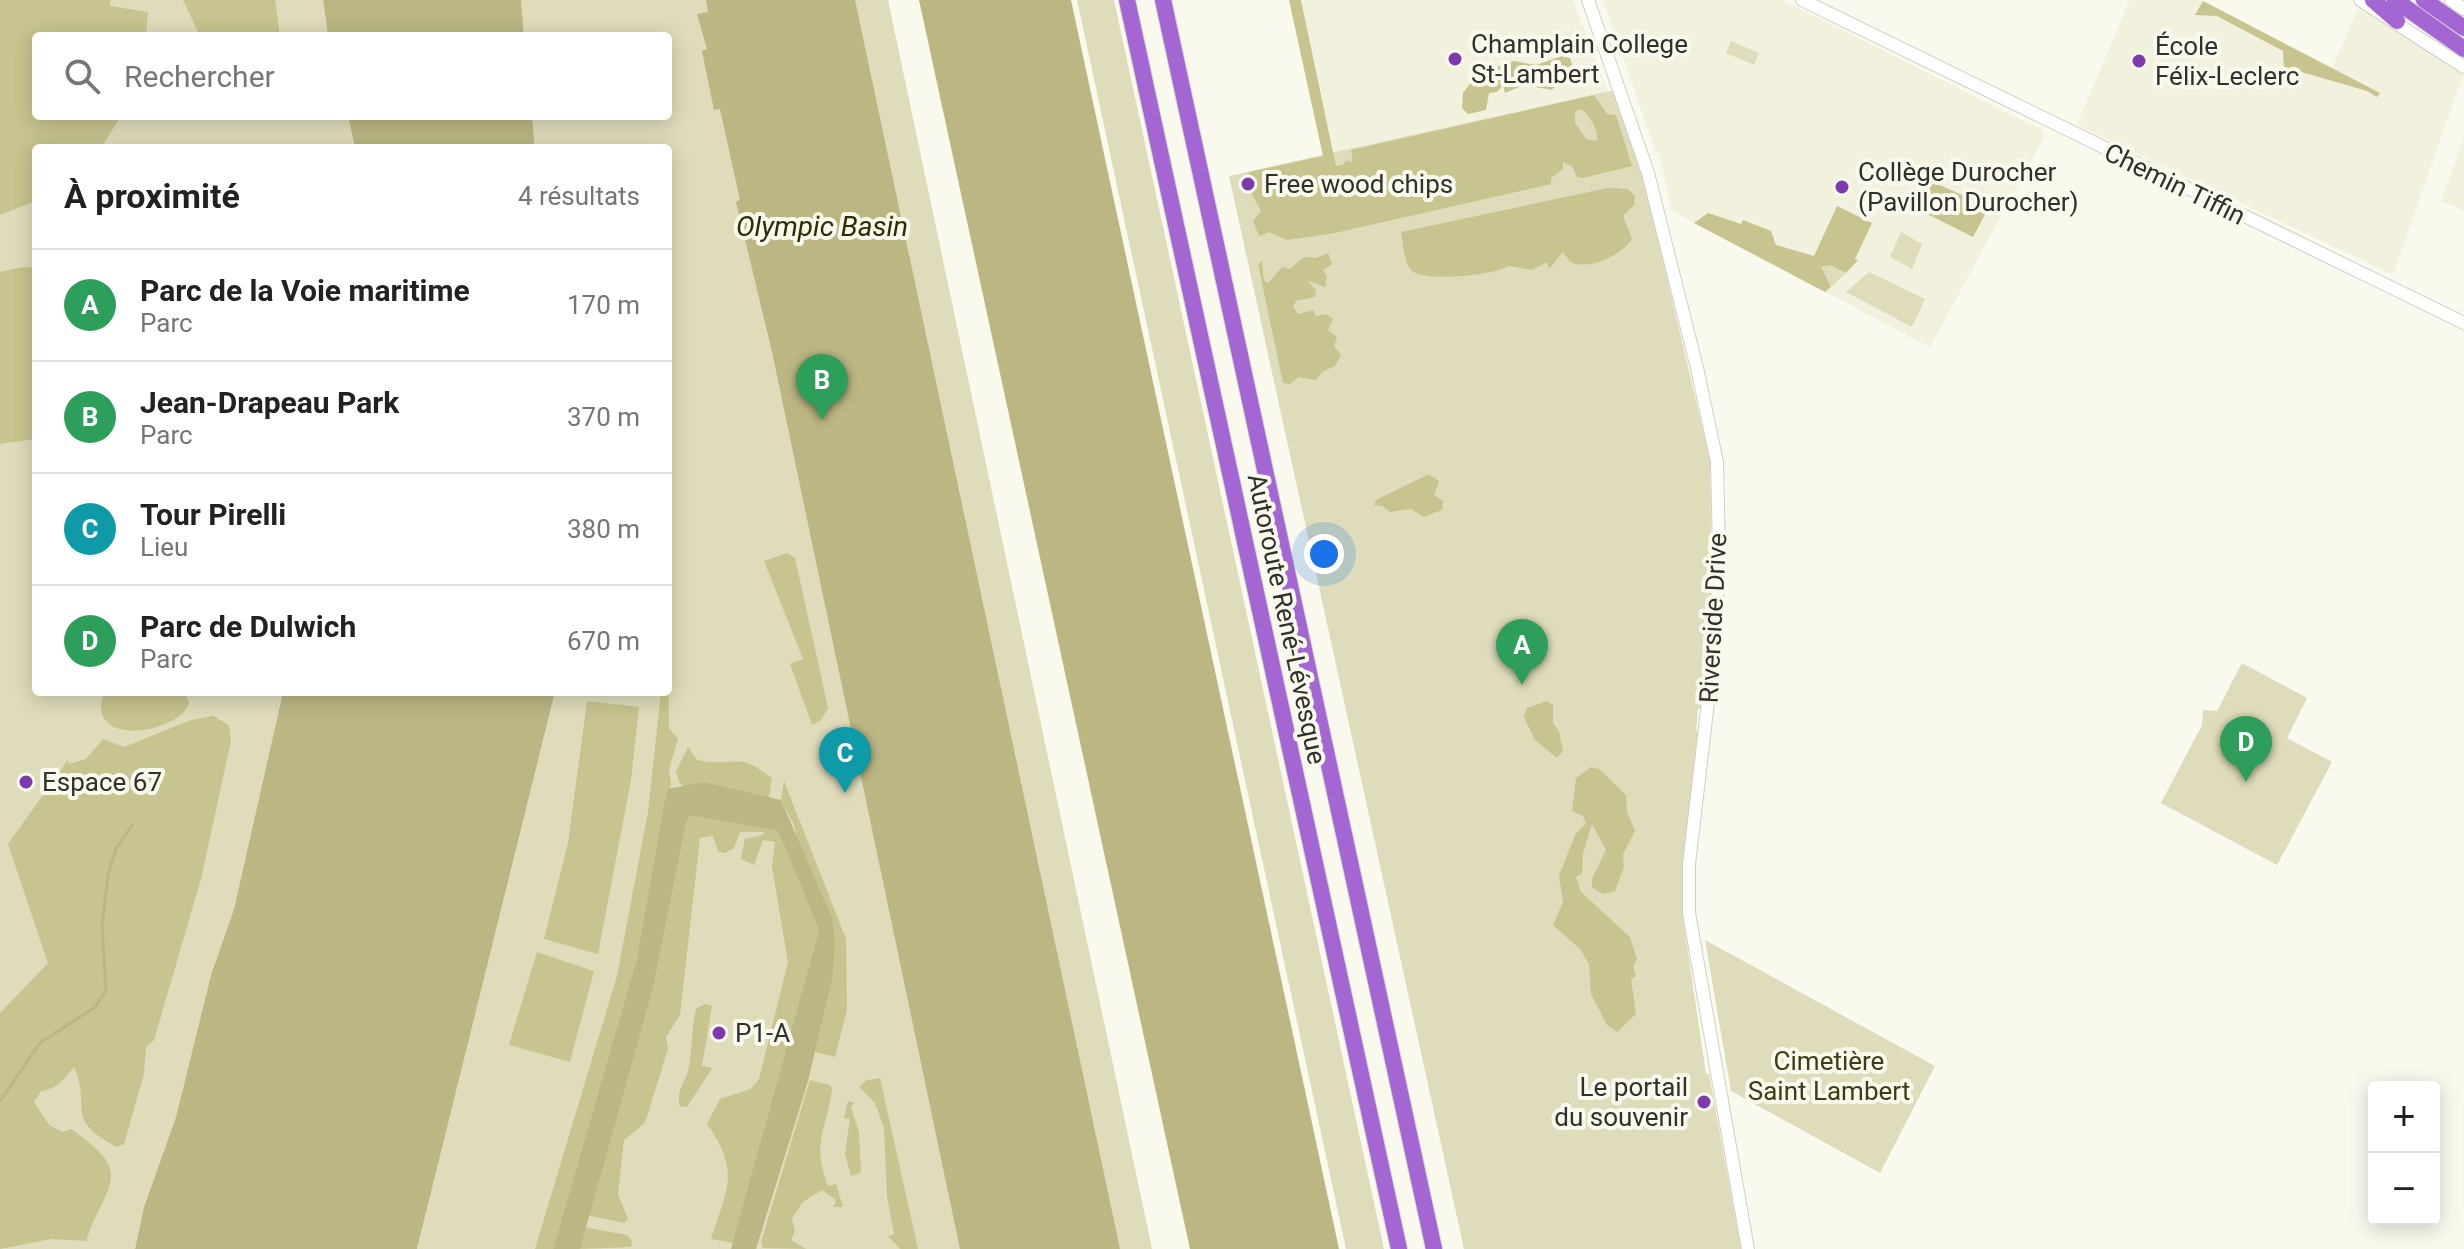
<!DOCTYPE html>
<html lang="fr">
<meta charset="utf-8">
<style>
body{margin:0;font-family:Roboto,sans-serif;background:#f6f6f6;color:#222}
.controls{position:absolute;right:24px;bottom:24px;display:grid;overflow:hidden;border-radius:8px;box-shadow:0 4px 20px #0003}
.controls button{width:72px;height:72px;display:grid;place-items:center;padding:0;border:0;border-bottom:2px solid #e0e0e0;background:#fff;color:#222;font:40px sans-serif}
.you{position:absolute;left:1324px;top:554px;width:28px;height:28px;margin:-20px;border:6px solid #fff;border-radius:50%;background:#1a73e8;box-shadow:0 0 0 12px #1a73e833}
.badge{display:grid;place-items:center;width:52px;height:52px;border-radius:50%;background:#2563eb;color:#fff;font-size:26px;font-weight:700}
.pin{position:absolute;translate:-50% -66px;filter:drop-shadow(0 2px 4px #0008)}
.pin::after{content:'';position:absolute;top:42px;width:28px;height:24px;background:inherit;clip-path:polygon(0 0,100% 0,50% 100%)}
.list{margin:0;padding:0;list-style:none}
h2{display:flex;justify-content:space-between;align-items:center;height:104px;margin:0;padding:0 32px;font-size:34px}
h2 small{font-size:26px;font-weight:400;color:#767676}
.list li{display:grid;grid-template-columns:52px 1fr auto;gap:24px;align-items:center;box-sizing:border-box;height:112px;padding:0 32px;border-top:2px solid #e0e0e0}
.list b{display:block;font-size:30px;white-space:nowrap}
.list p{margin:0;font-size:26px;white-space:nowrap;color:#767676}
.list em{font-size:26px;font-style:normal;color:#767676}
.icon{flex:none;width:44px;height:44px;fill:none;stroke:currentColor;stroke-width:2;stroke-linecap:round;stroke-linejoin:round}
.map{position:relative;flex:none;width:2464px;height:1249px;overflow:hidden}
.search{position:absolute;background:#fff;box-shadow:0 4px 20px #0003;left:32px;top:32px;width:640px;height:88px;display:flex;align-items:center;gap:20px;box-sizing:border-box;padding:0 28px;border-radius:8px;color:#767676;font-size:30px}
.panel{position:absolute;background:#fff;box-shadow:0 4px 20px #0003;left:32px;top:144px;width:640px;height:552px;border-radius:8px}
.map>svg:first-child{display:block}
.built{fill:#f2f1dd}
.green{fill:#dedcba}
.forest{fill:#c8c48f;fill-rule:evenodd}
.water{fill:#bbb682}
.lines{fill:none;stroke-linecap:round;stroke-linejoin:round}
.stream{stroke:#bbb682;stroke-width:3}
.minor-casing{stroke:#d0cfc4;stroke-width:14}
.highway-casing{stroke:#d6d6d5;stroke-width:18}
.minor{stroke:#fff;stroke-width:12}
.highway{stroke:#a366d2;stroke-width:16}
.poi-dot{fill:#7e39ad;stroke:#f9f9ed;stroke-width:3}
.labels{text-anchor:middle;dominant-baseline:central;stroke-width:8;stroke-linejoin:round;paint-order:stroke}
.poi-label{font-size:26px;fill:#31312c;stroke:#f9f9ed;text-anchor:start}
.street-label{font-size:26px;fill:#31312c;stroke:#f9f9ed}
.park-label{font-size:26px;fill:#403c12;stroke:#f9f9ed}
.water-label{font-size:28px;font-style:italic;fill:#302c00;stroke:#f9f9ed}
</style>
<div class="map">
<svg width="2464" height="1249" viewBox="0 0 2464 1249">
<rect width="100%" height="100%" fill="#f9f9ed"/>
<path class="built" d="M1301 0H1573L1608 92 1334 154Z
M1603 0H1782L2042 130 2044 137 1930 347 1672 211 1659 152 1656 153Z
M2130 0H2202L2332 68 2358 9 2380 19 2463 75 2393 275 2079 126 2078 122Z
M2464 138V211L2441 201Z"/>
<path class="green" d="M0 0H323L328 36H36V116H348L355 148H36V692H283L234 909 211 975 176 1117 144 1207 135 1249H0Z
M521 0H888L1152 1249H417L555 692H668V148H535L532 116H668V36H524Z
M1077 0H1114L1384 1249H1346Z
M1731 41 1759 53 1754 65 1726 53Z
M1615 90 1646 189 1710 460 1712 596 1702 709H1698L1696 731 1700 732 1683 864 1682 911 1706 1074H1709L1741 1249H1464L1229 176Z
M1901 232 1922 244 1912 269 1890 257Z
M1830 265 1846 273 1831 287 1820 267Z
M1869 272 1925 299 1912 327 1846 292Z
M2242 663 2307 698 2287 738 2332 762 2277 865 2161 803 2202 725 2203 710 2217 711Z
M1705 940 1935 1066 1880 1173 1731 1091Z"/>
<path class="forest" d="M0 0H110V6L148 12 146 36H36V116H121L101 148H36V201L0 215Z
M183 0H275L280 36H200Z
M1289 0H1301L1336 166 1343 165 1346 160 1353 162 1351 150 1594 95 1607 114 1616 115 1632 166 1583 178 1577 177 1572 166 1563 162V169L1551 178V184L1335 233 1287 240 1269 232 1259 236 1253 221 1261 211 1252 194 1249 172 1323 156ZM1580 109C1589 112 1600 133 1597 141L1586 139 1575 123V112Z
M2203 1 2380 93 2377 97 2367 91 2284 67 2283 51 2217 16 2195 15Z
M1562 56 1570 58 1573 67 1552 90 1524 85 1505 93 1503 85 1497 92 1489 93 1486 110 1468 114 1462 108 1463 93 1477 74 1514 61 1536 65Z
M1924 178 1989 207 1973 237 1911 206Z
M1608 188 1628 189 1635 196 1634 205 1623 216 1632 239C1622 255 1588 271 1571 262 1567 260 1566 255 1563 252L1549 269 1547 262 1532 270 1509 266C1495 275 1423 283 1411 270 1404 262 1403 243 1401 232Z
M1837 206 1872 223 1855 259 1858 260 1846 273 1830 265 1821 267 1831 287 1825 292 1694 223 1708 213 1741 224 1743 220 1771 231 1776 245 1814 256Z
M1328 253 1332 264 1323 270 1327 277 1325 287 1307 280 1316 290 1315 297 1296 301 1293 307 1299 314 1313 310 1316 316 1326 314 1333 319 1328 330 1337 337 1334 346 1341 355 1335 366 1322 372 1316 380 1299 377 1290 384 1283 383 1258 264 1262 261 1264 281 1268 283 1282 267 1290 269 1304 257 1316 258Z
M23 267 36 268V439L0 444V272Z
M1429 474 1439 481 1434 495 1443 501 1442 510 1424 517 1411 509 1390 512 1382 506 1374 505 1376 500Z
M787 553 795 558 828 708 821 720 812 725 790 664 803 659 764 561Z
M668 634 669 728 678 739 669 769 671 784 637 958 553 1249H535L617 976 648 812 661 692H668Z
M104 692H185L189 703C181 733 83 750 104 692Z
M587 701 639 707 631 780 598 954 544 939 568 843Z
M1547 701 1553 705V723L1559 731 1563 751 1557 758 1535 740 1524 717 1527 708Z
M213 716 229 725 231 741 201 879 154 1040 146 1047 144 1074 124 1144 117 1147C63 1119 92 1107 74 1067 63 1080 59 1088 41 1091L34 1102 49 1125 63 1132 71 1129C137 1175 106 1181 86 1241L51 1239 0 1249V1013L48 963 8 844 68 760 69 764 86 759 103 739 124 747 191 720Z
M688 747 697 760C717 765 728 760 743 762 753 763 764 773 772 778L769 798 704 782 686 787 680 784 676 772Z
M1591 767 1599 769 1626 795 1627 812 1635 831 1623 854 1624 867 1615 891 1603 894 1592 888V879L1606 850 1592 824 1583 853 1582 874 1576 877 1581 892 1630 937 1637 959 1633 966 1636 976 1631 979 1636 1014 1617 1032 1607 1025 1591 994 1589 964 1580 949 1553 925 1563 902 1559 876 1575 835 1586 823 1583 816 1572 811 1576 778Z
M784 781 846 939 847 1010 835 1057 815 1052 832 981 794 825 781 800Z
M695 816 778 831 819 930 733 1243 711 1239C727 1188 741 1172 707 1124L720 1099 751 1089 759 1079 788 962 772 866 775 842 763 840 754 865 741 859 745 839 763 835 764 832H740L734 848 725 853 718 852 713 836 700 838 680 1015 666 1037 668 1049 645 1123 624 1140 618 1194 628 1219 624 1223 587 1215 653 988 686 823 689 817Z
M537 952 594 971 570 1062 509 1045Z
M705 1004 712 1006 702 1066 712 1068 687 1107 680 1106C676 1090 684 1085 688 1071 693 1053 691 1020 697 1008Z
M880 1078 918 1249H900L888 1236 894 1234 887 1196 884 1128 875 1103 859 1087 867 1080Z
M810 1080 830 1085 832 1089C827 1130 811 1142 828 1186L836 1184 843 1207H834L836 1200 822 1190 803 1202 792 1218 795 1231 791 1240 806 1249 763 1248 761 1242Z
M848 1101 855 1103 851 1107 859 1132 861 1173 851 1176 845 1154 850 1119 844 1118Z
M583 1227 627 1235 632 1241 631 1247 580 1249Z"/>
<path class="water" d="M323 0H521L524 36H328Z
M706 0H855L1120 1249H960L772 352 736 202 740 200 720 109 714 110 702 51 707 49 697 14 708 12Z
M919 0H1071L1339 1249H1190Z
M348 116H532L535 148H355Z
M283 692H555L417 1249H135L144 1207 176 1117 211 975 234 909Z
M704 782 781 800 832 918 835 942 832 981 808 1081 756 1249H731L819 930 778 831 695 816 689 817 686 823 653 988 580 1249H553L637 958 666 795 668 789Z"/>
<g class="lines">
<path class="stream" d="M0 1101 40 1043 95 1007 106 990 102 926 108 875 116 849 133 824"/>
<defs>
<path id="minor" d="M1588 0 1648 173 1697 368 1717 462 1719 552 1716 634 1689 864V913L1748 1249
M1802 0 2464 323
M2360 0 2464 67
M2451 0 2464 9"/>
<path id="highway" d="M1127 0 1399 1249
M1163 0 1434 1249
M2373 0 2397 21
M2395 0 2464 49
M2424 0 2464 28"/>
</defs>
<use href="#minor" class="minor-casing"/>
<use href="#highway" class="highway-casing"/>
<use href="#minor" class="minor"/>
<use href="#highway" class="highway"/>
</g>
<g class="poi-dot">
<circle cx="1455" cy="59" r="8"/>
<circle cx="2139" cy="61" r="8"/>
<circle cx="1248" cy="184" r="8"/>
<circle cx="1842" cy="187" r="8"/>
<circle cx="26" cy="782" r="8"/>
<circle cx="719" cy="1033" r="8"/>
<circle cx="1704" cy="1102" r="8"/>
</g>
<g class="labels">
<g class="poi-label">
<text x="1471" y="44">Champlain College<tspan x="1471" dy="30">St-Lambert</tspan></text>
<text x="2155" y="46">École<tspan x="2155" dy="30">Félix-Leclerc</tspan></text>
<text x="1858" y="172">Collège Durocher<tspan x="1858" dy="30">(Pavillon Durocher)</tspan></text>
<text x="1264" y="184">Free wood chips</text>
<text x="42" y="782">Espace 67</text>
<text x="735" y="1033">P1-A</text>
<text x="1688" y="1087" text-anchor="end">Le portail<tspan x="1688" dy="30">du souvenir</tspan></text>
</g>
<g class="street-label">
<text transform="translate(2175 184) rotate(26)">Chemin Tiffin</text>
<text transform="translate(1713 618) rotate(-87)">Riverside Drive</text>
<text transform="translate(1287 619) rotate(78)">Autoroute René-Lévesque</text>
</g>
<g class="park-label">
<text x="1829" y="1061">Cimetière<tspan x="1829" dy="30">Saint Lambert</tspan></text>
</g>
<g class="water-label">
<text x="822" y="226">Olympic Basin</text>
</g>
</g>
</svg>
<div class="controls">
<button>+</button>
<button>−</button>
</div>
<div class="you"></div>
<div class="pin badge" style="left:1522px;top:685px;background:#2e9e5b">A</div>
<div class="pin badge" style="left:822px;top:420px;background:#2e9e5b">B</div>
<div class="pin badge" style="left:845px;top:793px;background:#0f9aa8">C</div>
<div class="pin badge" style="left:2246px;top:782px;background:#2e9e5b">D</div>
<div class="search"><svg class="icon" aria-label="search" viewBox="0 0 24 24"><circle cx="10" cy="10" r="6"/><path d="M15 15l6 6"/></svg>Rechercher</div>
<section class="panel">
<h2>À proximité<small>4 résultats</small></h2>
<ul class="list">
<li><span class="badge" style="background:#2e9e5b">A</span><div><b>Parc de la Voie maritime</b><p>Parc</p></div><em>170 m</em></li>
<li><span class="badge" style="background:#2e9e5b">B</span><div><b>Jean-Drapeau Park</b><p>Parc</p></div><em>370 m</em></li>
<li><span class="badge" style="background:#0f9aa8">C</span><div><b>Tour Pirelli</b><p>Lieu</p></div><em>380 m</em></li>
<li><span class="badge" style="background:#2e9e5b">D</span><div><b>Parc de Dulwich</b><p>Parc</p></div><em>670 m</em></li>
</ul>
</section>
</div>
